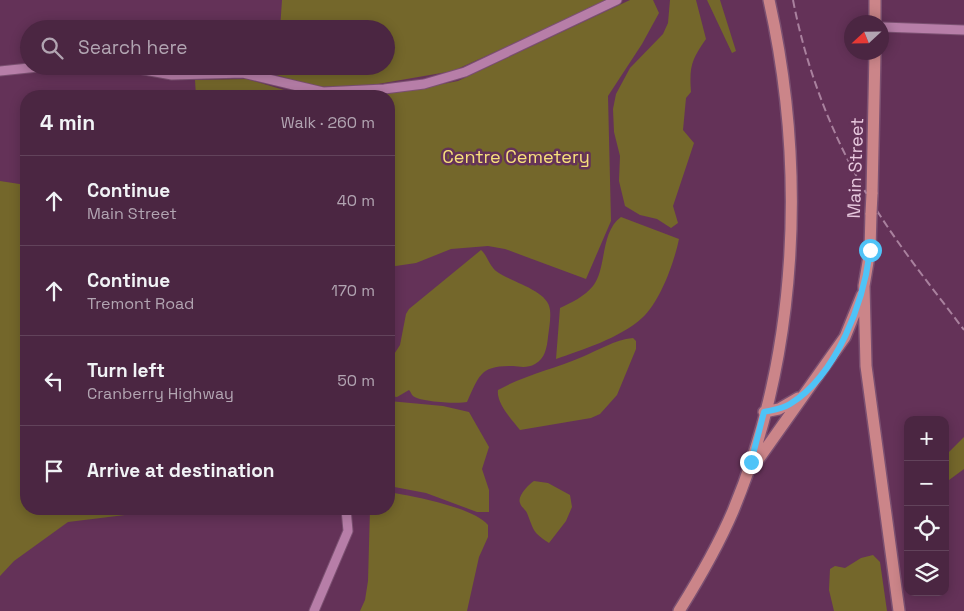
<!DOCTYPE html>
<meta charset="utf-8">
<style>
body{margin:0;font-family:"Space Grotesk",sans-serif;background:#55324d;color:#f1f3f6}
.controls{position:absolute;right:15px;bottom:15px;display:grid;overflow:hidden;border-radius:10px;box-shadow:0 2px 12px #0003}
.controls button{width:45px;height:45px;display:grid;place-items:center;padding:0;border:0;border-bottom:1px solid #62435b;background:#4b2642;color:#f1f3f6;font:25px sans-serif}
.compass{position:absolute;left:844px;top:15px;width:45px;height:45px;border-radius:50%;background:#4b2642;box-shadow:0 2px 12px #0003;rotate:248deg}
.stop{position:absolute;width:15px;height:15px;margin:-11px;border:4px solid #4fc3f7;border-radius:50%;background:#fff}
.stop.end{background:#4fc3f7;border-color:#fff;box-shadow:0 1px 5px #0008}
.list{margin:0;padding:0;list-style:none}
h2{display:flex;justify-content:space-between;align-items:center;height:65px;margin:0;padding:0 20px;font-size:21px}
h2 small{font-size:16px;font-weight:400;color:#b2a5b2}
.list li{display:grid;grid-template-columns:32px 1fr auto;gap:15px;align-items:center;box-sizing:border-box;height:90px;padding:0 20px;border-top:1px solid #62435b}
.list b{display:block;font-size:19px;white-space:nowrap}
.list p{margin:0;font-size:16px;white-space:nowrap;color:#b2a5b2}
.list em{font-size:16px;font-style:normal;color:#b2a5b2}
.icon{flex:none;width:28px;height:28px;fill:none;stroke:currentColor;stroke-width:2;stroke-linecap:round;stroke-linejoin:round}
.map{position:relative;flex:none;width:964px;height:611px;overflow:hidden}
.search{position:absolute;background:#4b2642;box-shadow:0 2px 12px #0003;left:20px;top:20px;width:375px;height:55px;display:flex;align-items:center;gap:12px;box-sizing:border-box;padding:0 18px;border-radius:28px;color:#b2a5b2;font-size:19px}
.panel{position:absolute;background:#4b2642;box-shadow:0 2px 12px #0003;left:20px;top:90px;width:375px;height:425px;border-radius:20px}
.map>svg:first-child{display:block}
.green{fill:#74672b}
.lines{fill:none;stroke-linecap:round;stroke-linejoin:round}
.minor-casing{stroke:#7b5071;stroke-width:11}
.major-casing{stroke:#7b5071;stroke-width:14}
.minor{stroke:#b77ea8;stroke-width:9}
.major{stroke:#cb8589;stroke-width:11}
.rail{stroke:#a9819e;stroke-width:2;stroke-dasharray:8 4;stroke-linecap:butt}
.major-bridge-casing{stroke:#7b5071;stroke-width:14;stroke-linecap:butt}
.major-bridge{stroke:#cb8589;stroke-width:11}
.route{stroke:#4fc3f7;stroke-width:6}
.labels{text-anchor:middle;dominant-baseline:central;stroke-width:5;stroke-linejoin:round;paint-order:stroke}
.park-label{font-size:18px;fill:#f8e17c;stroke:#643258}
.street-label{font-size:18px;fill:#e8c9df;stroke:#643258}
</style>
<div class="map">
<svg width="964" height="611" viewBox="0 0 964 611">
<rect width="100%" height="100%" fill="#643258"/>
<path class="green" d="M282 0H608L453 71 372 85 318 87 276 75 277 66H386V29H280Z
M630 0H653L659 13 642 44 608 96 611 221 586 279 505 249 488 246 451 249 416 263 389 267V96H360L417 89 458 81Z
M670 0H696L706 39C692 59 689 66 691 92L686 98 683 130 694 143 673 206 678 223 671 228 657 219 640 215 625 206 619 181 620 156 614 132 613 109 616 94 630 68 663 34 668 23Z
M707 0H720L736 51 732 53Z
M247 79 294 93 312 96H196L195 80Z
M0 181 26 185V509H142L125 515 68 522 14 561 0 576Z
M621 217 679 239C674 263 660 302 642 318 620 338 582 350 556 359L560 308C571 303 585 296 593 286 607 268 600 232 621 217Z
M481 250C487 255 489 265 496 271 510 282 549 290 550 310 551 319 549 328 548 337 547 347 545 359 535 364 528 368 521 367 513 366 480 365 479 376 467 402 458 404 420 402 413 396 411 394 411 392 409 390L397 397 389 396V362L400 345 406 314 409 309Z
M633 338 636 341V349L617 395 600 414 591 418 520 430C512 420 496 403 498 390 525 375 554 369 582 357 599 350 614 340 633 338Z
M389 401 443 406 469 412 489 447 482 469 489 490V512H477L426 493 389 486Z
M964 437V469L945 483V456Z
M534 481 548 483 570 495 572 507 566 521 549 543C532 532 534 530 527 513 525 509 521 507 520 503 517 496 529 484 534 481Z
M389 492C412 496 473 507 488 525V537L479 557 467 611H360L365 600 368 581 370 509H389Z
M873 555 880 562 887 611H834L829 590 830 569 835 566 845 568 861 558Z"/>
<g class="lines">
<defs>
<path id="minor" d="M882 27 964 30
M122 66 172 75 243 73 323 92 384 89 424 84 465 72 617 0
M0 71 48 66
M314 611 348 531 346 509"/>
<path id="major" d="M875 22V0
M872 194 875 52
M871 213 870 250 864 286 866 366 899 611
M764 412 779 409 798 398
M755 464 845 337 862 295
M679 611C699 579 718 546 733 511 799 352 806 166 769 0"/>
</defs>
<use href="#minor" class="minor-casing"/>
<use href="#major" class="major-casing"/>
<use href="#minor" class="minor"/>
<use href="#major" class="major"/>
<path class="rail" d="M793 0C808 78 839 154 883 220 908 258 937 294 964 330"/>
<defs>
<path id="major-bridge" d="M871 213 872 194"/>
</defs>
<use href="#major-bridge" class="major-bridge-casing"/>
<use href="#major-bridge" class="major-bridge"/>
</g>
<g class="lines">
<path class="route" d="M751 462 764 412C773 410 782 409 790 404 837 375 864 302 870 250"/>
</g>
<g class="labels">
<g class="park-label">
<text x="516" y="156">Centre Cemetery</text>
</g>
<g class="street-label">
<text transform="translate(855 168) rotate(-88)">Main Street</text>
</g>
</g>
</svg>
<div class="controls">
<button>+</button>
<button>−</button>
<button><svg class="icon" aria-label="locate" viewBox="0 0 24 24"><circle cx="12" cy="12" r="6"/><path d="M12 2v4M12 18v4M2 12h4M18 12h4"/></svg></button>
<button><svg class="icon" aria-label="layers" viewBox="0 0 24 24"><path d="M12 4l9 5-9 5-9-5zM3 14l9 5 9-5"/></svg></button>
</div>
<svg class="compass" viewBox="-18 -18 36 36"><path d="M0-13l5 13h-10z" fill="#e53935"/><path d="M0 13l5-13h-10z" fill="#b2a5b2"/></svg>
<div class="stop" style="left:870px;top:250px"></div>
<div class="stop end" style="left:751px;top:462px"></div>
<div class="search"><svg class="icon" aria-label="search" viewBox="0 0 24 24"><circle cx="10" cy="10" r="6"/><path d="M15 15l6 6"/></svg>Search here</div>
<section class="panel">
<h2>4 min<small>Walk · 260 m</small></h2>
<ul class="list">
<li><svg class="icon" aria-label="ahead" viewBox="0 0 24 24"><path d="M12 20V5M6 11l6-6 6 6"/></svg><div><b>Continue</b><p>Main Street</p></div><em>40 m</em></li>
<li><svg class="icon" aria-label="ahead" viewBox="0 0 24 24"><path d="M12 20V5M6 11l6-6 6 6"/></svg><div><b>Continue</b><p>Tremont Road</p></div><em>170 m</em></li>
<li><svg class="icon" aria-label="left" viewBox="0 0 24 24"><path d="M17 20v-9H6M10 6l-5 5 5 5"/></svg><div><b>Turn left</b><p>Cranberry Highway</p></div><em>50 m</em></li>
<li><svg class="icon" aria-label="arrive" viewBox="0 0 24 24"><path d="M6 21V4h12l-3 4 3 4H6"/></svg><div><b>Arrive at destination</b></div></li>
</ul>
</section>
</div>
